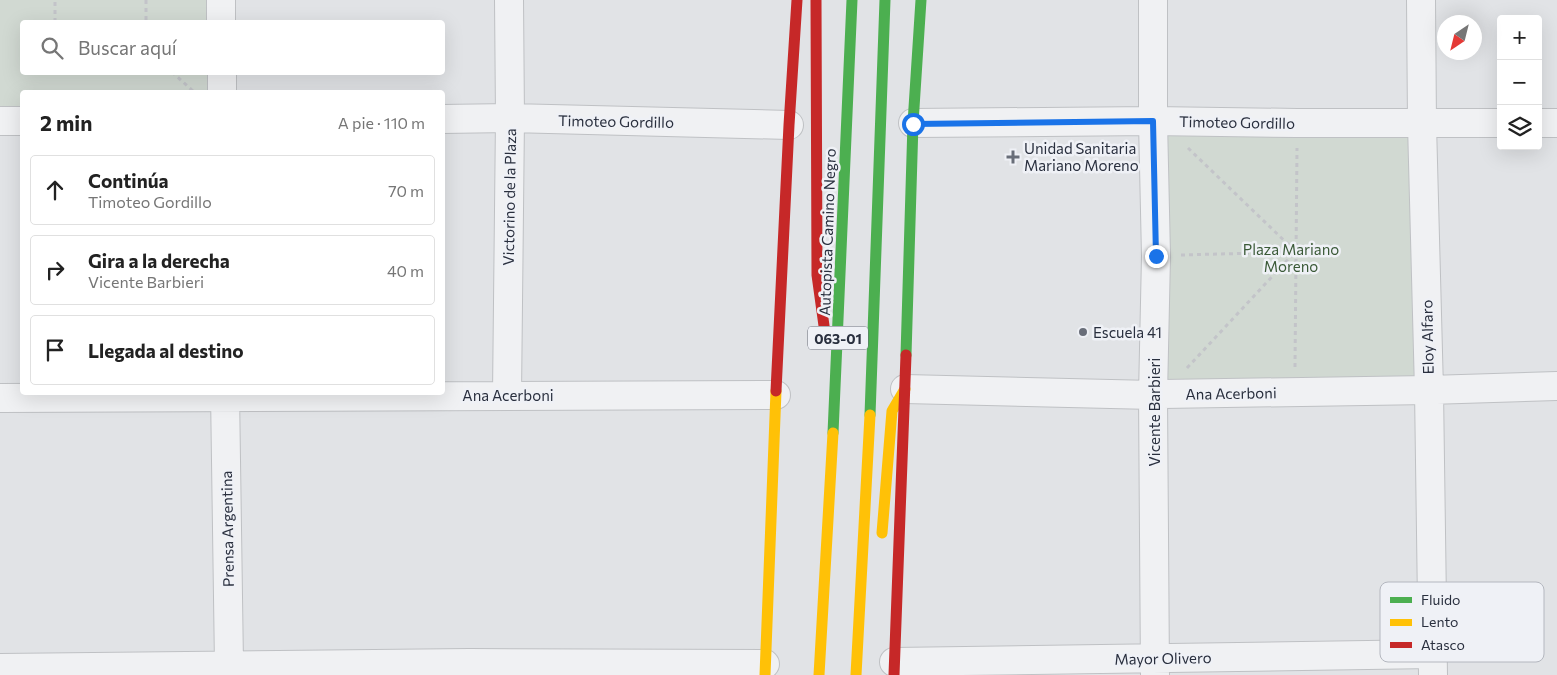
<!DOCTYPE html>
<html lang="es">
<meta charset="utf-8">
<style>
body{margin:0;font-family:Commissioner,sans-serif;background:#f2f2f2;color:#222}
.controls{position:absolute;right:15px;top:15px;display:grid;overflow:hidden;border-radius:5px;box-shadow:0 5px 20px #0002}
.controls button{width:45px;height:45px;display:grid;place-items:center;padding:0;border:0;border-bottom:1px solid #e0e0e0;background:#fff;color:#222;font:25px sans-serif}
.compass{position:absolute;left:1437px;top:15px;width:45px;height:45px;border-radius:50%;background:#fff;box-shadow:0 5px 20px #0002;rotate:215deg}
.stop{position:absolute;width:15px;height:15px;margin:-11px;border:4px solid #1a73e8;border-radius:50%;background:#fff}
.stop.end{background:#1a73e8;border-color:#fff;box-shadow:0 1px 5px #0008}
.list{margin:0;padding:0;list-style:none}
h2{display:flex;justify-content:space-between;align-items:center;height:65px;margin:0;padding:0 20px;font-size:21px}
h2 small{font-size:16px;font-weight:400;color:#767676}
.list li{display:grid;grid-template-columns:32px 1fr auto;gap:15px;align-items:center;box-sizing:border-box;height:70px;margin:0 10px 10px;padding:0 10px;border:1px solid #e0e0e0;border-radius:5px}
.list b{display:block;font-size:19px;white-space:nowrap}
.list p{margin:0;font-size:16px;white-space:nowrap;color:#767676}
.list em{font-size:16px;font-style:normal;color:#767676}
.icon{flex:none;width:28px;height:28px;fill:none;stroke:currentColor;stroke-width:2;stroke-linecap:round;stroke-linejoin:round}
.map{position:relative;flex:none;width:1557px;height:675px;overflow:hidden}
.search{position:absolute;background:#fff;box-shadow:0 5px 20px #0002;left:20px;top:20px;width:425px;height:55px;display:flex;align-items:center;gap:12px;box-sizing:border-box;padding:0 18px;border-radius:5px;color:#767676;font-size:19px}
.panel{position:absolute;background:#fff;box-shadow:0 5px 20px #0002;left:20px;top:90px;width:425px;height:305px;border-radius:5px}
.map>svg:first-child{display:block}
.green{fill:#d1d9d2}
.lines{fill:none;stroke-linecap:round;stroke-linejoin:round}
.street-casing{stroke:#bfc1c4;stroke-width:30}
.path{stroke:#c3c4c9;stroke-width:3;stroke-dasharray:4 4;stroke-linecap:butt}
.street{stroke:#f0f1f3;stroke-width:28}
.fast{stroke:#4caf50;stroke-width:11}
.slow{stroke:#ffc107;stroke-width:11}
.jam{stroke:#c62828;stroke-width:11}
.route{stroke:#1a73e8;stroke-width:6}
.poi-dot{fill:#696e79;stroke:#eff1f6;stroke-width:2}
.labels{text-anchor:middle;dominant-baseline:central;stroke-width:5;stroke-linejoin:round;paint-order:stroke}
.shield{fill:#eff1f6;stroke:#646975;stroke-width:1}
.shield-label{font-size:14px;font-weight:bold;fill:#292f3e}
.street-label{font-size:15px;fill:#292f3e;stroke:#eff1f6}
.poi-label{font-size:15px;fill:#292f3e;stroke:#eff1f6;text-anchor:start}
.park-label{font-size:15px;fill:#3a5937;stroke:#eff1f6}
.key{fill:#eff1f6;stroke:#b4b7bf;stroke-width:1}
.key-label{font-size:14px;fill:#292f3e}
</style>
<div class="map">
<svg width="1557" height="675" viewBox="0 0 1557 675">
<rect width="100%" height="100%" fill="#e1e3e6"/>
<path class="green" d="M0 0H221V22H22V72L222 73V92H22V121H0Z
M1153 121 1422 124 1429 390 1163 394Z"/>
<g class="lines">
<defs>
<path id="street" d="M221 0V22
M1153 0V121L1156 256 1153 395 1155 675
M1421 0 1422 124 1429 390 1433 675
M222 72V92
M442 119 510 118 789 125
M0 121H22
M913 123 1153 121 1297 123H1501
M1538 123H1557
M905 389 1153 395 1163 394 1429 390 1557 386
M225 392 229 665
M507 395 510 118 509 0
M0 398 776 395
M894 662 1432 654
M0 668 470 663 765 664"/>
</defs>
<use href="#street" class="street-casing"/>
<path class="path" d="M146 0V22
M55 22V0
M172 72 194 92
M1188 148 1295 251
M1181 255 1295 252
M1295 367 1297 148
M1187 368 1295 252"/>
<use href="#street" class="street"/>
<path class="fast" d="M906 355 913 123 921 0
M870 415 885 0
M833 433 852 0"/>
<path class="slow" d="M882 533 892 411 905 389
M765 675 776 391
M819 675 833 433
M856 675 870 415"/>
<path class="jam" d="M816 0 817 275 825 333
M776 391 789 125 797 0
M894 675 906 355"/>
</g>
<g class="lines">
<path class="route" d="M913 124 1153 121 1156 256"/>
</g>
<g class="poi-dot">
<path d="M1010.5 149.5h5v5h5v5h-5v5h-5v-5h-5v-5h5z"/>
<circle cx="1083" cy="332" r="5"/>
</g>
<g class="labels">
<rect class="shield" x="808" y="326.5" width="60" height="23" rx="4"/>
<g class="shield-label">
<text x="838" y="338">063-01</text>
</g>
<g class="street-label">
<text transform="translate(616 121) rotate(1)">Timoteo Gordillo</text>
<text transform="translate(1237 122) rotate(1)">Timoteo Gordillo</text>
<text transform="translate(509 197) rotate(-89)">Victorino de la Plaza</text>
<text transform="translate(827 232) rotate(-88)">Autopista Camino Negro</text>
<text transform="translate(1427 337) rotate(-91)">Eloy Alfaro</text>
<text transform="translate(1231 393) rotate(-1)">Ana Acerboni</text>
<text x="508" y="395">Ana Acerboni</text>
<text transform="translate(1154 412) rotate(-90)">Vicente Barbieri</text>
<text transform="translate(227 529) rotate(-91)">Prensa Argentina</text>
<text transform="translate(1163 658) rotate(-1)">Mayor Olivero</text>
</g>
<g class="poi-label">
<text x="1024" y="148">Unidad Sanitaria<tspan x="1024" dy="17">Mariano Moreno</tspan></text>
<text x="1093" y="332">Escuela 41</text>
</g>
<g class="park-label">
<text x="1291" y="249">Plaza Mariano<tspan x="1291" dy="17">Moreno</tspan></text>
</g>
</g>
<rect x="1380" y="582" width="164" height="80" rx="8" class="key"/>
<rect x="1390" y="597" width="22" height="6" fill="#4caf50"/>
<rect x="1390" y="619" width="22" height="7" fill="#ffc107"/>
<rect x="1390" y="642" width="22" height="6" fill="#c62828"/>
<g class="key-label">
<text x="1421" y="605">Fluido</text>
<text x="1421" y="627">Lento</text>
<text x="1421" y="650">Atasco</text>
</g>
</svg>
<div class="controls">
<button>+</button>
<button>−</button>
<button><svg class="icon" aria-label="layers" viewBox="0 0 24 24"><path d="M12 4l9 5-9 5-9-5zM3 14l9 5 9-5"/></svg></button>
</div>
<svg class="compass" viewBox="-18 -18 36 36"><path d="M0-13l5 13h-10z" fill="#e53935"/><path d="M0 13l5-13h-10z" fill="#767676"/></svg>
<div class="stop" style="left:913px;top:124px"></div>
<div class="stop end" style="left:1156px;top:256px"></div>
<div class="search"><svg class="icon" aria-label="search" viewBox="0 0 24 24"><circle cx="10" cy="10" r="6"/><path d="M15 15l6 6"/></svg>Buscar aquí</div>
<section class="panel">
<h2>2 min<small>A pie · 110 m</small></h2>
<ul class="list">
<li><svg class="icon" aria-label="ahead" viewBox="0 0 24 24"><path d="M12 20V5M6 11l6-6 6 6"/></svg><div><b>Continúa</b><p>Timoteo Gordillo</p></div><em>70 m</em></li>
<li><svg class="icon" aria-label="right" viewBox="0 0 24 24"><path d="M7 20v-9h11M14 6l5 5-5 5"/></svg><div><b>Gira a la derecha</b><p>Vicente Barbieri</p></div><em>40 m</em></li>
<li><svg class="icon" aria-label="arrive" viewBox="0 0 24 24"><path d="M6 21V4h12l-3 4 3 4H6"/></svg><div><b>Llegada al destino</b></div></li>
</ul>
</section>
</div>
